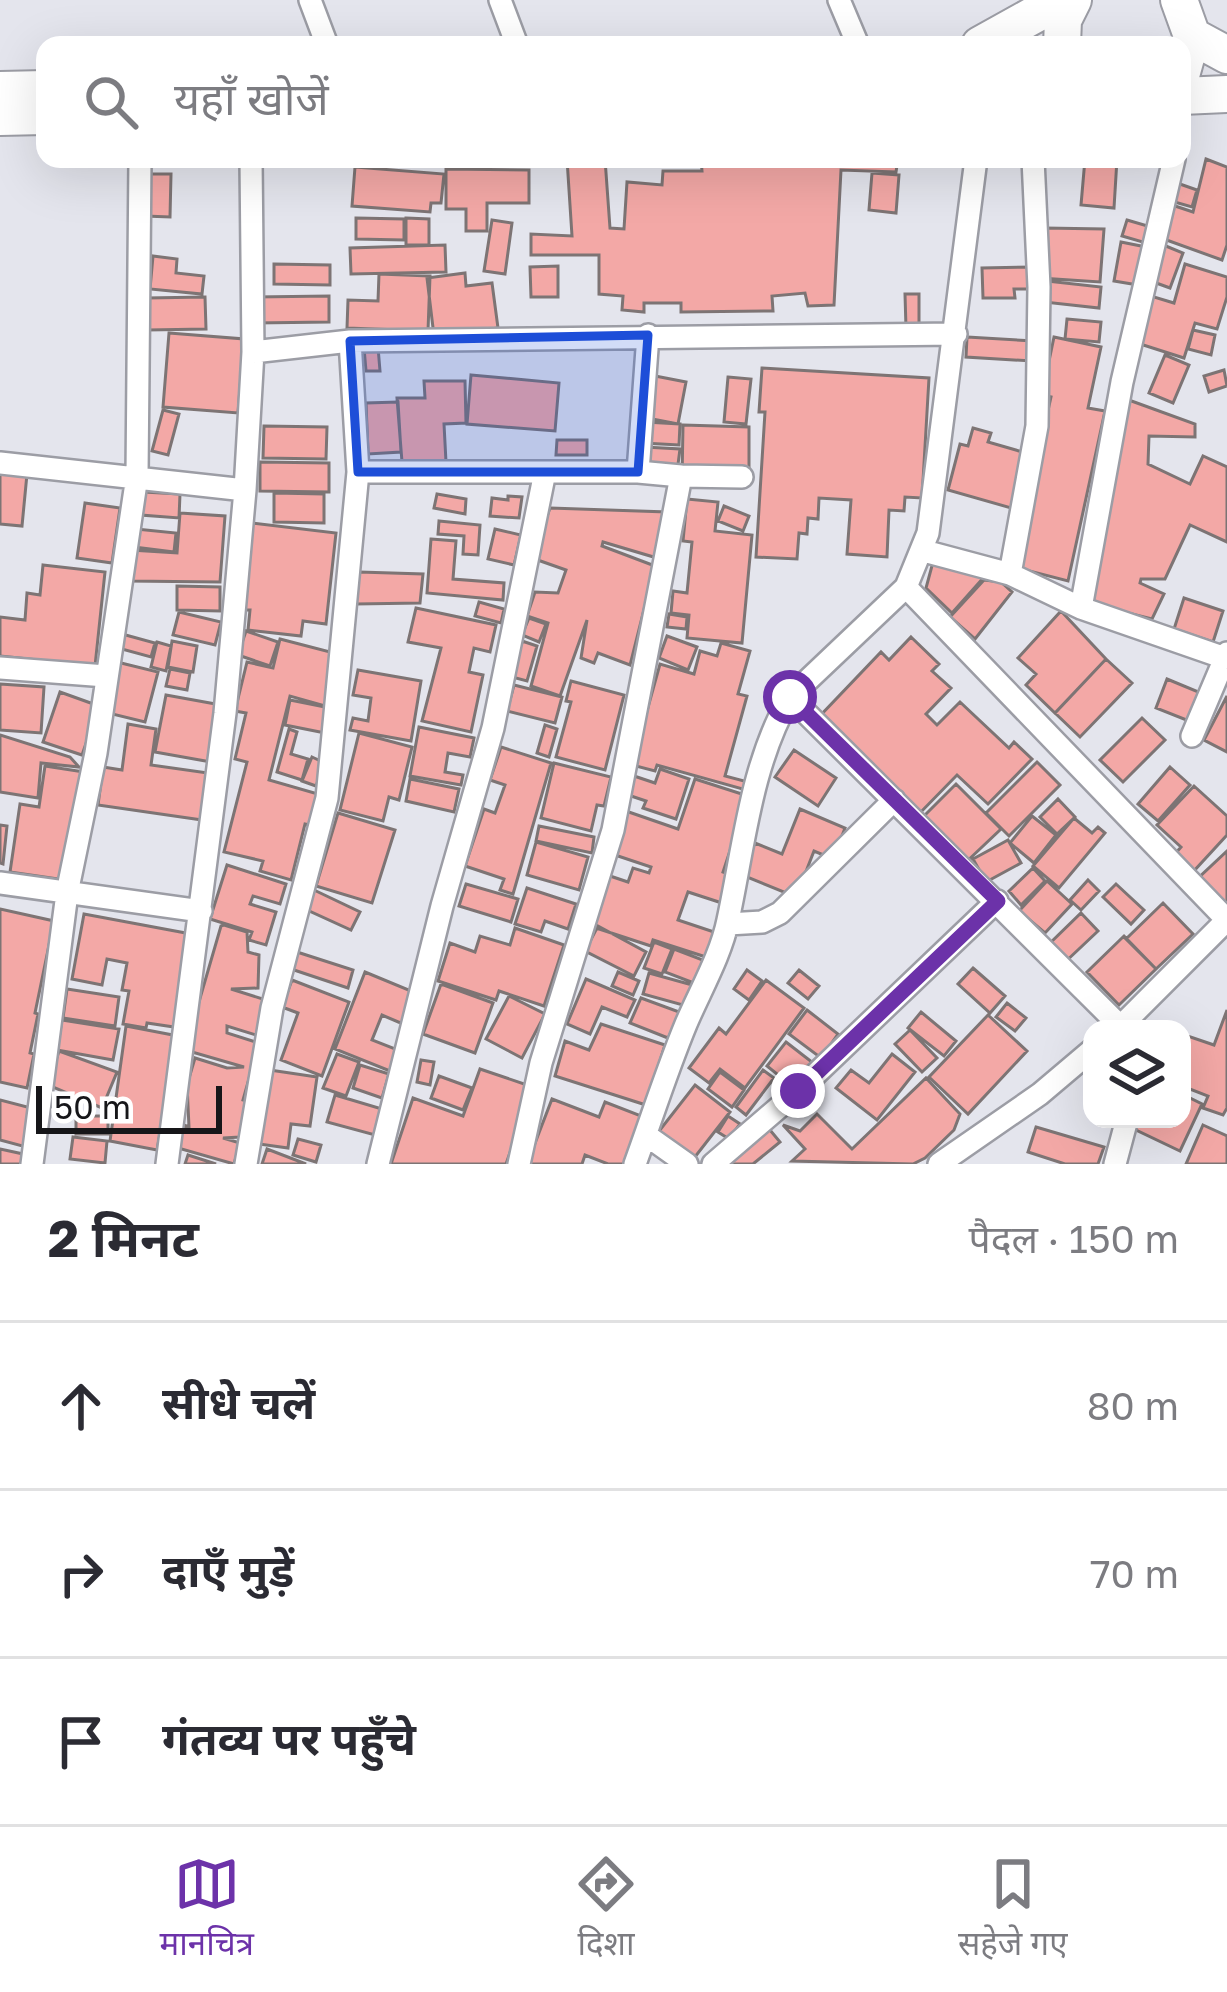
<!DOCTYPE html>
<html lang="hi">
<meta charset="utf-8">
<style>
body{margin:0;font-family:"Golos Text","Noto Sans Devanagari",sans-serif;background:#f2f2f3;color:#2b2b33}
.controls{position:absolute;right:36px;bottom:36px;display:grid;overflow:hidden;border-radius:24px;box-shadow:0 12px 48px #0002}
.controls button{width:108px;height:108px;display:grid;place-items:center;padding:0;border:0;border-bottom:3px solid #e1e1e2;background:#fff;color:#2b2b33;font:60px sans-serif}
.scale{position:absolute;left:36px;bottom:30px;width:186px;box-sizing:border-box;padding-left:12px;border:6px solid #161619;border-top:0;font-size:33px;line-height:42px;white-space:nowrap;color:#161619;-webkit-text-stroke:9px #fff;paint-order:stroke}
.stop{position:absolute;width:36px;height:36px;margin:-27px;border:9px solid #6c32a9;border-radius:50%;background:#fff}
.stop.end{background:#6c32a9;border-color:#fff;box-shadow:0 3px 12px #0008}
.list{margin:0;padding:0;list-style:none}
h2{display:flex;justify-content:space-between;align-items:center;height:156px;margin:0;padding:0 48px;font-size:51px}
h2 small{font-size:39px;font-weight:400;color:#7c7c81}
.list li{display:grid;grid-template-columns:78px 1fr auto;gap:36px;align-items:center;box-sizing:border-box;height:168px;padding:0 48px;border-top:3px solid #e1e1e2}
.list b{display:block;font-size:45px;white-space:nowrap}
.list em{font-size:39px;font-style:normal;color:#7c7c81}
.icon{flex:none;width:66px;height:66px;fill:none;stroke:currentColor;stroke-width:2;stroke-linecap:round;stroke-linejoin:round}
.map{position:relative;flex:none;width:1227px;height:1164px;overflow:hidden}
.search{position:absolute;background:#fff;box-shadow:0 12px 48px #0002;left:36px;right:36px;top:36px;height:132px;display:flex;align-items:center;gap:30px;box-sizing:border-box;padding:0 42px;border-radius:24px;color:#7c7c81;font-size:45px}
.sheet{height:660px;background:#fff}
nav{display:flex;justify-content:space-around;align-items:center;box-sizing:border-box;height:168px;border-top:3px solid #e1e1e2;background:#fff;font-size:33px;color:#7c7c81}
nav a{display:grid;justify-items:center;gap:6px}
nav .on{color:#6c32a9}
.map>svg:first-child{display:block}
.building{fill:#f3a8a6;stroke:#7d7474;stroke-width:3}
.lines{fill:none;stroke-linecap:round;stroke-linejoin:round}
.minor-casing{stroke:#9c9da5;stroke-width:26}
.primary-casing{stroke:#9c9da5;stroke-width:40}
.minor{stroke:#fff;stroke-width:21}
.primary{stroke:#fff;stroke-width:36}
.route{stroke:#6c32a9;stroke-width:15}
.marked{fill:#1d4ed8;fill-opacity:0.2;stroke:#1d4ed8;stroke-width:9;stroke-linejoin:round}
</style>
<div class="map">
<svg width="1227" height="1164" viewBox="0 0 1227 1164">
<rect width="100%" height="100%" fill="#e4e5ed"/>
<path class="building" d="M567 159H605L610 228 624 229 627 182 662 185 663 171H702L701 159H898L896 172 841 170 834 305 808 306 805 293 772 296 773 311 681 312V303H644V312L622 310 623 296 599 294V255H531V234L572 236Z
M1085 159H1117L1114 208 1081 205Z
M1206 159 1227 167V245L1222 260 1161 238 1172 205 1193 212Z
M355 167 444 174 441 203H431L430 212 352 206Z
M446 169 529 170V203H487V231H466V209H446Z
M872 173 899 175 896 213 869 210Z
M146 174H171L170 217 145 216Z
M1177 183 1197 190 1192 207 1171 201Z
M356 218 404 219V240L356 239Z
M406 218 429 219V245H406Z
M492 220 512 223 505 274 484 271Z
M1127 220 1151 227 1146 243 1122 236Z
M1044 228 1104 229 1100 282 1040 278Z
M1121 242 1151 248 1144 286 1114 281Z
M1161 244 1183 253 1170 288 1148 280Z
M445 245 446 272 351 274 350 248Z
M153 256 177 259 176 273 204 276 202 294 150 289Z
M274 264 330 265V285L274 284Z
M1185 264 1227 277V297L1217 329 1195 323 1184 358 1137 343 1151 296 1174 303Z
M558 266V297H531L530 267Z
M1033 267 1034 289H1014L1015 298H983L982 268Z
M465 273 466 286 492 283 498 328 434 336 427 278Z
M379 274 430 276 428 331 347 328 348 300 378 301Z
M1047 281 1101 287 1099 308 1044 302Z
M905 294H919V328H906Z
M329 296V322L254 323V297Z
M205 297 206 329 148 330 147 298Z
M1067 319 1101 322 1099 342 1065 339Z
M1193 330 1215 335 1211 355 1188 349Z
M169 333 244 339 238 413 163 407Z
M967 337 1033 341 1032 361 966 357Z
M1054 337 1101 347 1088 408 1105 411 1068 581 1014 567 1051 397 1042 395Z
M378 347 380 371H366L364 348Z
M1165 355 1189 365 1173 403 1149 393Z
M762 368 929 378 922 498 905 497 904 511 889 510 887 557 847 554 851 500 819 498 818 519 808 518 807 534 799 533 797 559 756 557 765 412H759Z
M1224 370 1227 386 1209 392 1204 376Z
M471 375 559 383 555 431 467 424Z
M650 375 686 382 678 424 642 417Z
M728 377 751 379 746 424 724 422Z
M424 381H465L466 423 444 424 446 462H402L397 398H425Z
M1126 399 1195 424V437L1149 436 1148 464 1190 484 1203 456 1227 467V542L1190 525 1165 579H1141L1140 583 1164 594 1152 619 1088 603Z
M398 402 401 452 368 454 366 403Z
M163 410 179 414 168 455 152 451Z
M645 422 680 424 679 445 643 443Z
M683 425 749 427V473L682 480Z
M264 426 327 427 326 459 263 458Z
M973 428 991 433 988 442 1026 453 1011 508 948 490 960 444 968 446Z
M557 440H587V455H556Z
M644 447 680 449 677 472 644 466Z
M260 462 329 463V492L260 491Z
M0 471 27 474 22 526 0 524Z
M143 492 180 494 179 518 141 515Z
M274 493 324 494V523L274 522Z
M437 494 466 499 465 514 434 508Z
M508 496 522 497 519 518 490 516 492 498 508 500Z
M687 499 718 502 715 531 752 535 742 643 687 638 689 615 671 613 673 591 687 593 692 542 683 541Z
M85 503 120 508 112 563 77 558Z
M724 506 749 516 743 531 718 521Z
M550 508 667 512 657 558 603 542 602 546 655 566 630 665 598 653 594 663 581 658 587 620 560 696 531 686 548 623 527 616 535 592 558 593 566 570 532 558Z
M180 513 225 516 220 582 128 581 130 550 177 553Z
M439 521 480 525 478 555 463 554 464 536 438 534Z
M251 523 336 533 326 624 303 621 301 636 248 630 250 610H242Z
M136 529 176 533 174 552 134 547Z
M495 529 521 535 514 565 488 559Z
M431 539 456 541 453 579 504 583 503 600 427 593Z
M933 562 985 576 952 613 926 588Z
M43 565 105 572 95 666 0 656V617L25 620 27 593 40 595Z
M359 572 423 574 420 603 356 604Z
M984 580 1001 582 1012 592 975 639 950 617Z
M177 586 220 587V611L177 610Z
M1184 598 1223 611 1213 642 1174 629Z
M479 602 504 609 501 623 475 616Z
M416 608 496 625 490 652 474 648 469 672 483 675 471 732 422 721 441 648 408 642Z
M1061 611 1106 659 1055 713 1026 685 1036 674 1018 658Z
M179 612 221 622 215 645 173 635Z
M669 614 687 617 686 629 667 627Z
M529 618 546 624 539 642 522 635Z
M246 631 278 642 270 666 238 655Z
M122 634 155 643 151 657 118 648Z
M667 636 697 647 688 670 659 658Z
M911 637 939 664 932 671 951 688 926 714 937 725 960 702 1009 748 1014 742 1032 759 988 804 957 775 917 816 817 719 881 652 889 660Z
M280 639 338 654 325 706 290 696 269 780 318 794 310 825 305 824 291 880 260 871 263 861 224 852 247 762 235 759 246 713 235 711 247 662 273 668Z
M172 641 197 646 193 672 168 667Z
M522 641 537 646 527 681 512 677Z
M157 642 171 646 166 671 151 667Z
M721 643 750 651 738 694 747 696 725 776 748 782 746 790 657 765 655 771 632 765 660 664 694 674 700 651 717 656Z
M1106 659 1132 683 1080 737 1055 713Z
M117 662 158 672 145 722 104 712Z
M170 669 190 673 187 690 166 686Z
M358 670 421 681 411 741 350 730 353 718 368 721 371 698 353 695Z
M1167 679 1201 693 1189 721 1156 708Z
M571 681 624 695 605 770 556 757 571 702 566 701Z
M0 684 44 687 41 733 0 730Z
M514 685 562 697 555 723 507 711Z
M60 692 99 706 82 755 43 742Z
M166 695 221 705 211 762 155 752Z
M1227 696V752L1204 740Z
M290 700 335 709 330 734 285 725Z
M1142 718 1165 740 1123 782 1100 760Z
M128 724 156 729 151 765 215 774 209 821 98 805 103 767 122 770Z
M545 725 557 729 549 757 537 753Z
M419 727 474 738 470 757 448 753 445 772 463 775 461 785 410 776Z
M289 729 297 732 291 754 308 759 302 780 277 772Z
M359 733 412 747 399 800 389 797 383 821 340 810Z
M0 735 70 757 79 767 41 763 38 798 0 792Z
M501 747 551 763 513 894 500 890 504 879 465 866 484 809 495 813 505 785 490 780Z
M794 750 836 778 818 806 775 777Z
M312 757 325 763 316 786 302 781Z
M1037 762 1060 785 1009 836 986 813Z
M554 763 611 777 604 806 597 805 591 831 541 818Z
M45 766 84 772 65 880 10 872 20 804 39 807Z
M1170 767 1190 785 1158 821 1138 804Z
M660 769 689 779 676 819 643 808 646 801 628 795 634 776 655 783Z
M410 779 459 789 454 812 406 801Z
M695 779 748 796 723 872 732 875 722 903 688 892 678 920 714 932 706 957 653 940 651 946 593 927 610 876 628 882 633 868 649 873 651 867 609 853 623 810 678 829Z
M956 784 1001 829 963 865 920 820Z
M1194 786 1227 816V835L1192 873 1174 855 1181 847 1157 825Z
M1058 799 1075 817 1057 834 1040 817Z
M800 809 845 828 833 859 814 851 796 897 742 875 755 843 782 854Z
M338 813 395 830 372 903 316 886Z
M1032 816 1056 835 1034 863 1010 843Z
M1074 818 1092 833 1098 827 1105 833 1059 888 1033 866Z
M0 825 7 826 3 864 0 863Z
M539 826 594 837 592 853 536 841Z
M1008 840 1021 863 986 882 973 859Z
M536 842 588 857 579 890 527 875Z
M1227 851V909L1193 883Z
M227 865 286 884 280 904 253 896 250 904 276 912 266 945 249 940 252 932 210 919Z
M1033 868 1045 881 1021 905 1009 891Z
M1088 880 1099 891 1081 910 1070 900Z
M1047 881 1072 904 1045 933 1019 911Z
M466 884 518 899 511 922 459 906Z
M1116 884 1144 910 1131 924 1103 897Z
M527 888 576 904 568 929 545 921 541 932 515 924Z
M314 890 360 912 351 930 305 909Z
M1163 903 1193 934 1156 969 1126 939Z
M0 909 54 921 35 1013 38 1014 30 1053 34 1054 27 1088 0 1082Z
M1081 913 1098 931 1062 965 1045 948Z
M84 914 191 934 174 1027 147 1023 146 1028 123 1024 129 991 122 990 127 963 107 959 102 985 72 979Z
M224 925 247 932 248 952 259 955 258 988 231 989 266 1000 256 1035 227 1026V1033L259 1043 243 1100 250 1102 240 1137 223 1138 240 1143 234 1164 178 1148 184 1125 189 1127 187 1085 195 1058 227 1068 244 1067 185 1050 221 926Z
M598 926 646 952 634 976 585 951Z
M515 928 564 945 544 1006 499 991 496 1000 438 981 450 943 475 952 480 936 510 945Z
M1124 936 1156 969 1119 1005 1087 972Z
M654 942 672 949 662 974 644 968Z
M674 949 708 962 699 985 665 972Z
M297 952 353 970 348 988 291 969Z
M973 968 1005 996 990 1013 958 984Z
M747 970 762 981 749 1000 734 989Z
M799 970 819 986 808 999 788 983Z
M365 972 416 993 403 1024 382 1015 372 1040 398 1050 390 1071 335 1049Z
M618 972 639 981 633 995 612 986Z
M649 973 696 986 690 1007 643 994Z
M586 979 635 1000 627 1017 602 1007 590 1034 567 1024Z
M292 980 349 1002 322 1076 281 1060 298 1013 282 1007Z
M766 980 804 1008 745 1088 720 1069 709 1083 689 1068 719 1028 726 1034Z
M441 984 493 1003 475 1053 423 1034Z
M67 989 119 997 115 1026 63 1018Z
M509 996 545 1014 522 1058 486 1039Z
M641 998 682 1013 668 1038 630 1023Z
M1007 1003 1026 1018 1015 1031 996 1017Z
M807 1010 838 1034 821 1058 789 1034Z
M1227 1010V1108L1223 1115 1203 1108 1208 1096 1182 1086V1034L1214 1045Z
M921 1012 956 1041 944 1056 908 1028Z
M988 1015 1027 1051 968 1114 929 1077Z
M62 1020 119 1029 113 1060 57 1050Z
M601 1024 665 1045 646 1105 555 1076 565 1041 589 1050Z
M126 1026 178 1036 157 1150 110 1141Z
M910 1030 937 1058 922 1072 895 1044Z
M786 1042 817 1066 798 1091 767 1066Z
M59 1051 117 1072 102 1108 48 1085Z
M337 1054 359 1062 346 1096 323 1088Z
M892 1054 915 1072 877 1120 836 1088 851 1070 869 1083Z
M421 1060 434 1062 430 1085 417 1082Z
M360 1065 389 1074 382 1098 353 1088Z
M263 1069 317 1077 310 1126 291 1124 288 1148 253 1143Z
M480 1069 533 1087 506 1164H391L413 1098 463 1116Z
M763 1070 774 1078 746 1115 736 1107Z
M720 1072 744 1090 732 1107 708 1089Z
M439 1076 472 1088 463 1110 431 1098Z
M926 1078 960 1114 954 1130 925 1158 913 1164 792 1161 805 1149 783 1125 800 1131 817 1114 852 1149Z
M695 1085 730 1112 691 1162 656 1135Z
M1182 1094 1202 1104 1180 1151 1134 1129 1139 1119H1182Z
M335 1095 382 1109 375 1135 327 1122Z
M552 1099 599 1117 605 1102 649 1119 632 1164H608L585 1155 582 1164H527Z
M0 1100 35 1109 26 1147 0 1140Z
M76 1116H108V1134H76Z
M728 1116 740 1124 729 1139 718 1132Z
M765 1124 780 1142 753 1164H718Z
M1203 1125 1227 1136V1164H1186Z
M1036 1127 1104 1147 1098 1164H1065L1028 1152Z
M73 1137 107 1141 105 1163 70 1159Z
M298 1139 321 1145 316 1162 293 1155Z
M0 1149 23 1154 21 1164H0Z
M267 1149 306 1164H262Z
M188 1155 216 1164H185Z"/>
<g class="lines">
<defs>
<path id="minor" d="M310 0 327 45
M500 0 517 45
M839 0 858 45
M251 159 253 352 350 341 956 334
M976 159 928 533 906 587 1227 920 1118 1029
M0 463 245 490 253 352
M358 472H638
M681 476 742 477
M924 551 1010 574 1037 426 1039 287 1033 159
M1010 574 1081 608 1225 658 1227 653
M1081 608 1122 382 1174 159
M0 668 106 676
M790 697 1123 1029
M1192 736 1225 658
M0 883 201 911
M728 924 762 922 780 913 894 800
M646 1135 687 1164
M32 1164 67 893 96 753 137 476 140 159
M167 1164 225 713 245 490
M246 1164 272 1008 327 798 358 472 350 341
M378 1164 442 906 493 728 545 472
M519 1164 541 1063 613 830 681 476 638 472 648 335
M635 1164C652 1117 667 1070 686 1024 700 991 721 955 728 920 744 846 751 764 790 697L906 587
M713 1164 798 1091 997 901
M939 1164 1040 1094 1092 1050
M1115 1164 1127 1119"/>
<path id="primary" d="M1179 0 1192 36 1182 72
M1192 36 1227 55
M980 45 1061 0
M1062 45 1063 20 1073 0
M0 90 45 89
M1182 96 1227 94
M0 117 45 116"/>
</defs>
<use href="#minor" class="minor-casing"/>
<use href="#primary" class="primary-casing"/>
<use href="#minor" class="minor"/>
<use href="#primary" class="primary"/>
</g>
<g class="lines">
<path class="route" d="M790 697 998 901 798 1091"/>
</g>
<path class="marked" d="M648 335 638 472H358L350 341Z"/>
</svg>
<div class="controls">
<button><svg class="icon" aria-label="layers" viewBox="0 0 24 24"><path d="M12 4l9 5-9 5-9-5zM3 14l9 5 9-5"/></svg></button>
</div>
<div class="scale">50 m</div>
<div class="stop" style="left:790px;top:697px"></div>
<div class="stop end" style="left:798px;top:1091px"></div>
<div class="search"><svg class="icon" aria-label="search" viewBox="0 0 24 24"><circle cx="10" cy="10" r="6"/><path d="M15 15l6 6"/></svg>यहाँ खोजें</div>
</div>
<section class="sheet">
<h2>2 मिनट<small>पैदल · 150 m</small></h2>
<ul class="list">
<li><svg class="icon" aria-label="ahead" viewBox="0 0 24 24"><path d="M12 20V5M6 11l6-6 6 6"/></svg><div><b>सीधे चलें</b></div><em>80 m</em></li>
<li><svg class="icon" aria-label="right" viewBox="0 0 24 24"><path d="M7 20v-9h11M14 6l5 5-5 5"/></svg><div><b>दाएँ मुड़ें</b></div><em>70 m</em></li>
<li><svg class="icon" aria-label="arrive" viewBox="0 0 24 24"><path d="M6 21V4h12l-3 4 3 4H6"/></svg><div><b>गंतव्य पर पहुँचे</b></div></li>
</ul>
</section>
<nav>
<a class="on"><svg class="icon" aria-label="map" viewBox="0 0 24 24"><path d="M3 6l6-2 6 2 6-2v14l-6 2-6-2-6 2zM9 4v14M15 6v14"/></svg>मानचित्र</a>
<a><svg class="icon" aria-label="directions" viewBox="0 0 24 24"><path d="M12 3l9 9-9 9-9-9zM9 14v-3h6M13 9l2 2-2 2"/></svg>दिशा</a>
<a><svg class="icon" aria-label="saved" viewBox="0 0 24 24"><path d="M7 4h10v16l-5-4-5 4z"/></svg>सहेजे गए</a>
</nav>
